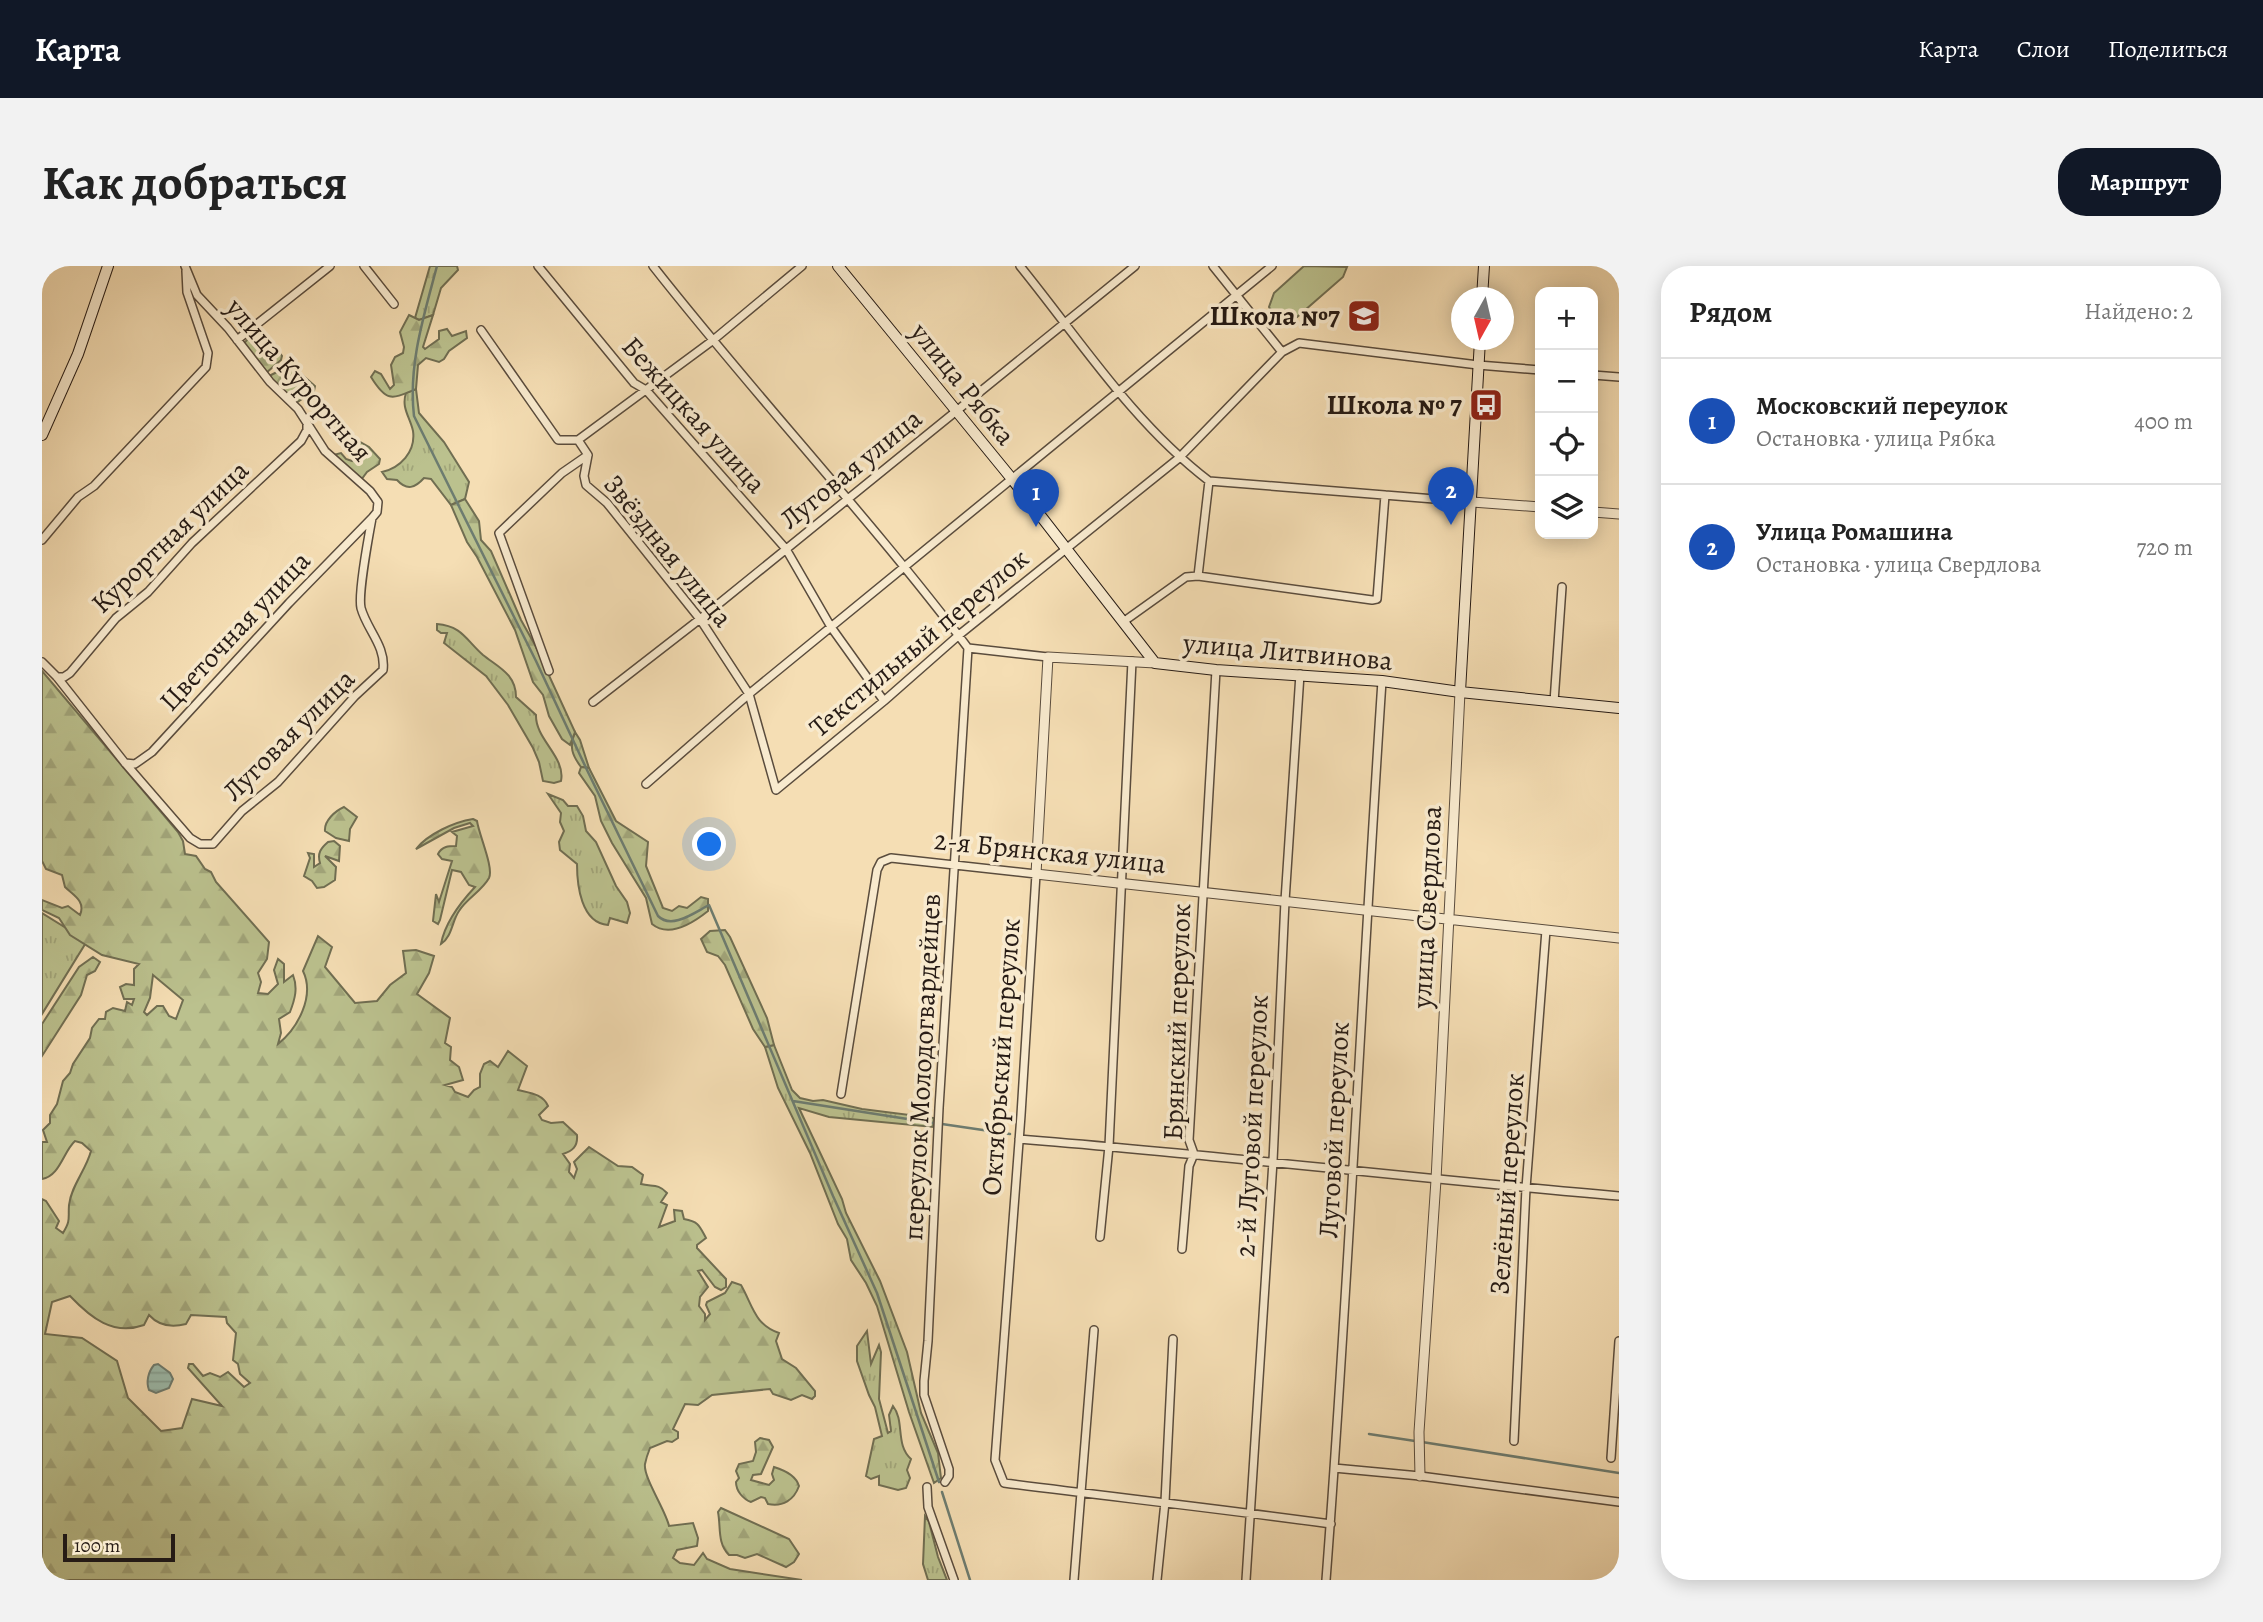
<!DOCTYPE html>
<html lang="ru">
<meta charset="utf-8">
<style>
body{margin:0;font-family:Alegreya,serif;background:#f2f2f2;color:#222}
.controls{position:absolute;right:21px;top:21px;display:grid;overflow:hidden;border-radius:14px;box-shadow:0 4px 18px #0003}
.controls button{width:63px;height:63px;display:grid;place-items:center;padding:0;border:0;border-bottom:2px solid #e0e0e0;background:#fff;color:#222;font:35px sans-serif}
.compass{position:absolute;left:1409px;top:21px;width:63px;height:63px;border-radius:50%;background:#fff;box-shadow:0 4px 18px #0003;rotate:188deg}
.scale{position:absolute;left:21px;bottom:18px;width:112px;box-sizing:border-box;padding-left:7px;border:4px solid #261b15;border-top:0;font-size:19px;line-height:24px;white-space:nowrap;color:#261b15;-webkit-text-stroke:5px #f8eace;paint-order:stroke}
.you{position:absolute;left:668px;top:579px;width:24px;height:24px;margin:-18px;border:5px solid #fff;border-radius:50%;background:#1a73e8;box-shadow:0 0 0 10px #1a73e833}
.badge{display:grid;place-items:center;width:46px;height:46px;border-radius:50%;background:#111827;color:#fff;font-size:23px;font-weight:700}
.pin{position:absolute;translate:-50% -58px;filter:drop-shadow(0 2px 4px #0008)}
.pin::after{content:'';position:absolute;top:37px;width:24px;height:21px;background:inherit;clip-path:polygon(0 0,100% 0,50% 100%)}
.list{margin:0;padding:0;list-style:none}
h2{display:flex;justify-content:space-between;align-items:center;height:91px;margin:0;padding:0 28px;font-size:30px}
h2 small{font-size:23px;font-weight:400;color:#767676}
.list li{display:grid;grid-template-columns:46px 1fr auto;gap:21px;align-items:center;box-sizing:border-box;height:126px;padding:0 28px;border-top:2px solid #e0e0e0}
.list b{display:block;font-size:26px;white-space:nowrap}
.list p{margin:0;font-size:23px;white-space:nowrap;color:#767676}
.list em{font-size:23px;font-style:normal;color:#767676}
.icon{flex:none;width:38px;height:38px;fill:none;stroke:currentColor;stroke-width:2;stroke-linecap:round;stroke-linejoin:round}
.map{position:relative;flex:none;width:1577px;height:1314px;overflow:hidden;border-radius:28px}
header{display:flex;align-items:center;gap:42px;box-sizing:border-box;height:98px;padding:0 35px;background:#111827;color:#fff}
header strong{font-size:33px}
nav{display:flex;gap:38px;margin-inline-start:auto;font-size:24px}
.intro{display:flex;align-items:center;justify-content:space-between;box-sizing:border-box;height:168px;padding:0 42px}
h1{margin:0;font-size:49px}
.button{padding:18px 32px;border-radius:28px;background:#111827;color:#fff;font-size:24px;font-weight:700}
main{display:flex;gap:42px;padding:0 42px}
aside{flex:1;background:#fff;border-radius:28px;box-shadow:0 4px 18px #0003}
.map>svg:first-child{display:block}
.grass{fill:url(#grass-tufts);stroke:#706e52;stroke-width:2}
.forest{fill:url(#forest-firs);stroke:#706e52;stroke-width:2;fill-rule:evenodd}
.garden{fill:#bbc18e;stroke:#706e52;stroke-width:2}
.water{fill:url(#water-rules);stroke:#6d7c70;stroke-width:2}
.lines{fill:none;stroke-linecap:round;stroke-linejoin:round}
.stream{stroke:#6d7c70;stroke-width:2.5}
.minor-casing{stroke:#5a4c3d;stroke-width:10}
.tertiary-casing{stroke:#5a4c3d;stroke-width:11}
.secondary-casing{stroke:#261b15;stroke-width:12}
.minor{stroke:#f8eace;stroke-width:7}
.tertiary{stroke:#f8eace;stroke-width:9}
.secondary{stroke:#f8eace;stroke-width:10}
.labels{text-anchor:middle;dominant-baseline:central;stroke-width:7;stroke-linejoin:round;paint-order:stroke}
.poi-label{font-size:28px;font-weight:bold;fill:#261b15;stroke:#f8eace;text-anchor:end}
.street-label{font-size:28px;fill:#261b15;stroke:#f8eace}
</style>
<header>
<strong>Карта</strong>
<nav><a>Карта</a><a>Слои</a><a>Поделиться</a></nav>
</header>
<div class="intro"><h1>Как добраться</h1><a class="button">Маршрут</a></div>
<main>
<div class="map">
<svg width="1577" height="1314" viewBox="0 0 1577 1314">
<defs>
<pattern id="grass-tufts" width="24" height="20" patternUnits="userSpaceOnUse" patternTransform="scale(1.75)"><rect width="24" height="20" fill="#bbc18e"/><path d="M3 7l-1-3M5 7V3M7 7l1-3M15 17l-1-3M17 17v-4M19 17l1-3" fill="none" stroke="#a1a57a"/></pattern>
<pattern id="forest-firs" width="22" height="20" patternUnits="userSpaceOnUse" patternTransform="scale(1.75)"><rect width="22" height="20" fill="#bbc18e"/><path d="M5 1l3.5 6h-7zM16 11l3.5 6h-7z" fill="#a1a57a"/></pattern>
<pattern id="water-rules" width="6" height="5" patternUnits="userSpaceOnUse" patternTransform="scale(1.75)"><rect width="6" height="5" fill="#9cbcad"/><path d="M0 2.5h6" fill="none" stroke="#86a194"/></pattern>
</defs>
<rect width="100%" height="100%" fill="#f5deb4"/>
<filter id="stains"><feTurbulence type="fractalNoise" baseFrequency=".00286" numOctaves="4"/><feColorMatrix values="0 0 0 0 .2 0 0 0 0 .09 0 0 0 0 .02 0 0 0 .5 -.17"/></filter>
<radialGradient id="worn" r=".72"><stop offset=".6" stop-color="#630" stop-opacity="0"/><stop offset="1" stop-color="#630" stop-opacity=".3"/></radialGradient>
<path class="grass" d="M388 0H415L416 4 399 22 391 49 377 54 373 52Z
M374 123 377 147 402 176 427 216 423 233 409 239 389 213 382 212C373 222 365 225 355 214L345 213 340 206C358 202 374 186 371 165 368 151 359 142 364 127Z
M395 358C420 360 424 374 441 389 456 401 474 408 474 431L494 449C493 473 524 491 519 515L512 517 501 515 497 496 491 482 466 439 444 410 402 377 405 367H399L395 364Z
M533 466 538 474 547 502 539 501C530 489 527 481 533 466Z
M506 528 521 534 526 540H535L541 550 544 565 554 576 574 620 585 636 588 647 585 657 568 652 566 659C539 657 535 619 535 598L518 584 517 576 522 565 518 556 519 547Z
M0 647 45 675 0 748Z
M732 779 750 824 758 832 771 835 781 834 820 843 892 852 891 861 787 851 757 842 800 933 804 947 838 1015 865 1086 879 1147 896 1187 899 1212 892 1217 867 1146 835 1040 824 1017 809 994 805 973 796 958 768 887 736 822 723 781Z
M825 1065 829 1098 837 1079 839 1086 837 1133 846 1167 849 1165 847 1149 851 1140C863 1155 853 1179 869 1193L865 1204 868 1212 864 1222 856 1224 837 1219V1210L829 1213 824 1210 832 1173 840 1170 833 1141 827 1129 815 1095V1080Z
M883 1250 887 1256 896 1291 905 1314H886L881 1298Z"/>
<path class="forest" d="M367 49 377 54 391 49 381 81 383 83 397 73V65L405 63 410 70 424 65 425 72 407 85 402 93 397 96 384 92 376 99 374 123C350 133 345 137 329 111L333 105 339 108 348 123 352 119 349 99 353 91 361 87 362 81 358 66Z
M213 66H222L240 90 239 94 224 107 201 78Z
M249 99 273 120 272 125 254 137 228 119 229 109Z
M313 173 327 181 338 193 337 198 325 206 319 214 291 189 299 187 304 193 310 195 315 190 306 178Z
M423 233 437 255 439 274 449 285 479 354 493 379 533 466 528 479 520 473 507 450 501 429 491 416 473 364 435 291 425 276 409 239Z
M0 405 136 566 141 575 143 588 154 590 163 603 169 606 174 616 227 676 225 693 216 707 219 716 216 727 226 728 236 718 232 704 236 693 242 698V716L251 709C256 722 253 733 248 746L237 753 239 767 236 778C256 762 273 730 261 705L276 670 290 681 283 701 313 737 335 735 348 719 364 707 361 685 374 684 392 690 387 707 375 728 408 752 403 777 409 781 408 794 417 801 421 814 403 819 410 821 413 826 426 831 432 824 438 821V808L442 798 448 795 456 801 466 785 485 800 476 824C488 827 501 828 506 840L497 849 500 854 509 857 521 856 535 869C536 881 530 885 521 888L528 898 527 906 532 912 535 903 532 896 547 881 576 900 590 901 601 909 599 918C610 921 616 917 625 927L619 936 625 939 617 961 633 955 632 944 640 945 642 953C657 956 657 959 664 972L655 979V982L684 1013V1021L679 1024 673 1021 660 1004 656 1005 666 1021 658 1031 657 1040 663 1048V1054L668 1048 664 1039 665 1036 683 1027 690 1016 699 1019C711 1040 712 1058 737 1067L734 1075 740 1093 754 1102 773 1125V1130L770 1133 760 1129 749 1134 731 1128 728 1123 670 1129 656 1139 643 1138 631 1163 636 1166V1172L630 1176 625 1175 608 1182C606 1187 604 1193 603 1198 601 1211 624 1245 627 1260L651 1257 656 1272 655 1280 635 1284 631 1292 638 1297 652 1299 661 1287 665 1293 688 1303 760 1314H0V933L4 935 17 955 14 962 21 967C29 954 26 953 27 939 29 920 44 904 49 885L40 877 33 875C21 886 18 910 0 913V876H5L1 864 8 857V849L15 838 21 815 28 807 31 798 48 772 50 762 57 753H63L64 746 71 742 83 745 85 736 90 739 92 733H82L78 721 84 718 92 719V703L97 698 60 689 28 669 17 652 0 644V634L20 642 26 640 38 649C44 635 31 629 23 621L20 609 4 603 0 595ZM111 709 141 734 134 753 127 750 121 740H115L105 749 102 746 108 732ZM28 1030C49 1052 71 1070 102 1059L107 1049C117 1060 129 1062 144 1058L149 1049 184 1051 185 1057 194 1067 191 1094 196 1098 198 1108 208 1117 202 1121 186 1106 178 1111 168 1107 161 1110 151 1098H147L146 1102 180 1140 150 1133 140 1162 119 1165 86 1132 75 1095 40 1072 3 1068 10 1036Z
M539 501 547 502 574 555 606 576 604 600 621 642 630 645 637 640 645 642 659 631 666 633V645C651 657 627 672 610 658L604 632 570 577 559 555 553 530 537 507Z
M302 541 315 551 308 563 307 575 294 572 283 565C282 555 293 545 302 541Z
M431 553 435 555C437 569 452 602 447 612 440 625 424 633 417 645 410 655 410 671 399 678 403 656 418 637 433 621L427 619 419 606 410 604 398 654 396 658 391 655 394 628 397 636 410 595 400 593 396 588C400 580 407 580 414 580L415 570 410 566 431 560 428 557 412 562 374 583C386 568 412 556 431 553Z
M292 575 298 580 297 595 283 590 294 601 293 614 282 621 275 622 270 615 262 610 268 592 266 587 272 588V601L278 597C275 587 279 582 286 576Z
M683 664 688 671 725 752 732 779 723 781 711 763 683 699 676 690 665 686 659 673 668 665Z
M51 691 58 696 53 705 45 709 39 729 0 790V758L37 701Z
M718 1172 727 1174 731 1181 719 1208 711 1209 709 1214 727 1219 732 1214 730 1208 732 1201C742 1204 754 1210 757 1220 752 1234 741 1241 726 1238L723 1232 719 1231 709 1236C701 1233 694 1225 694 1216L697 1212 694 1205 697 1198 711 1195 714 1186 713 1176Z
M679 1242 747 1273 757 1288 752 1296 744 1301 715 1288 703 1292 695 1289H687C675 1277 679 1261 676 1246Z"/>
<path class="garden" d="M1262 0 1305 1 1301 11 1255 51C1243 55 1233 52 1227 41L1232 27Z"/>
<path class="water" d="M116 1098 128 1107 131 1113 127 1122 114 1127 107 1124C104 1116 106 1106 112 1099Z"/>
<g class="lines">
<path class="stream" d="M395 0C382 49 366 99 372 150L494 395 545 504 616 650C630 664 653 646 667 639L791 930 835 1027 897 1216
M751 835 891 857
M900 858 968 868
M1327 1168 1373 1175
M1380 1176 1577 1207
M900 1226 928 1314"/>
<defs>
<path id="minor" d="M322 0 352 38
M496 0 592 117 604 124 744 283 789 361 842 435
M611 0C713 130 827 251 926 382L1006 391
M978 0C1038 74 1091 157 1167 215L1430 236
M1171 0 1240 86
M439 64 516 174H536L546 189 542 210 544 219 565 237 658 353 707 428 734 524 842 435 917 369 1137 192 1240 86 1257 77 1436 99 1498 104
M195 74 288 0
M1551 109 1577 111
M536 174 670 75 760 0
M0 274 36 231 52 220 164 101 166 87 145 26 144 5
M1156 310 1167 215
M1081 356 1144 311 1156 310 1330 334 1335 333 1343 229
M0 396 15 411 83 497 148 572 158 578H171L200 545 236 516 313 430 341 404C344 380 325 364 319 342 316 329 327 268 330 252
M507 405 457 267 520 207 546 189
M15 411H22L28 407 74 352 106 326 150 277 259 175 265 164V157
M551 436 658 353 1093 0
M1512 436 1520 321
M83 497 93 498 110 486 247 337 330 252 335 246 336 236 328 225 283 185 256 143 228 116 186 62 155 29 143 0
M604 518 707 428 1230 0
M799 828 835 604 839 596 849 592 994 608 979 849 953 1194 962 1217C1071 1231 1180 1243 1289 1258
M977 873C1178 889 1377 913 1577 930
M1058 971 1067 880 1090 395
M1140 983 1147 900 1152 888 1147 874 1174 404
M1472 1175 1484 922 1504 664
M1569 1192 1577 1075
M1292 1202 1378 1210 1577 1236
M903 1216 907 1210V1203L882 1129V1115L886 1075 897 842 926 382
M885 1221 886 1241 912 1314
M1032 1314 1052 1064
M1115 1314 1123 1236 1131 1073
M1204 1314 1231 895 1243 635 1258 408
M1284 1314C1307 1015 1320 715 1340 415"/>
<path id="tertiary" d="M1430 236 1498 241
M1551 246 1577 248
M1113 397 1006 391 994 608 1577 672
M1378 1210 1377 1166 1394 914 1418 426"/>
<path id="secondary" d="M796 0 970 213 1113 397 1174 404 1340 415 1418 426 1577 442
M1440 32 1442 0
M0 169 36 88 66 0
M1418 426 1438 74"/>
</defs>
<use href="#minor" class="minor-casing"/>
<use href="#tertiary" class="tertiary-casing"/>
<use href="#secondary" class="secondary-casing"/>
<use href="#minor" class="minor"/>
<use href="#tertiary" class="tertiary"/>
<use href="#secondary" class="secondary"/>
</g>
<defs>
<symbol id="school-square" viewBox="-11 -11 22 22"><rect x="-9" y="-9" width="18" height="18" rx="4" fill="#8f2418" stroke="#f8eace"/><path d="M0-5L7-2L0 1L-7-2ZM-4 1L0 2.5L4 1V4Q0 6-4 4Z" fill="#fff"/></symbol>
<symbol id="bus-square" viewBox="-11 -11 22 22"><rect x="-9" y="-9" width="18" height="18" rx="4" fill="#8f2418" stroke="#f8eace"/><path d="M-5-6H5V4H4V6H2V4H-2V6H-4V4H-5ZM-3.5-4V0h7V-4ZM-3.5 1.2v1.5H-2V1.2ZM2 1.2v1.5H3.5V1.2Z" fill="#fff"/></symbol>
</defs>
<g fill-rule="evenodd">
<use href="#school-square" x="1303" y="31" width="38" height="38"/>
<use href="#bus-square" x="1425" y="120" width="38" height="38"/>
</g>
<g class="labels">
<g class="poi-label">
<text x="1298" y="50">Школа №7</text>
<text x="1420" y="139">Школа № 7</text>
</g>
<g class="street-label">
<text transform="translate(257 114) rotate(49)">улица Курортная</text>
<text transform="translate(921 118) rotate(51)">улица Рябка</text>
<text transform="translate(652 149) rotate(48)">Бежицкая улица</text>
<text transform="translate(809 203) rotate(-39)">Луговая улица</text>
<text transform="translate(128 271) rotate(-44)">Курортная улица</text>
<text transform="translate(626 285) rotate(51)">Звёздная улица</text>
<text transform="translate(193 365) rotate(-47)">Цветочная улица</text>
<text transform="translate(877 377) rotate(-40)">Текстильный переулок</text>
<text transform="translate(1246 386) rotate(5)">улица Литвинова</text>
<text transform="translate(247 469) rotate(-45)">Луговая улица</text>
<text transform="translate(1008 586) rotate(6)">2-я Брянская улица</text>
<text transform="translate(1385 641) rotate(-87)">улица Свердлова</text>
<text transform="translate(1135 756) rotate(-88)">Брянский переулок</text>
<text transform="translate(959 791) rotate(-86)">Октябрьский переулок</text>
<text transform="translate(880 801) rotate(-87)">переулок Молодогвардейцев</text>
<text transform="translate(1210 860) rotate(-87)">2-й Луговой переулок</text>
<text transform="translate(1292 864) rotate(-87)">Луговой переулок</text>
<text transform="translate(1465 918) rotate(-86)">Зелёный переулок</text>
</g>
</g>
<rect width="100%" height="100%" filter="url(#stains)"/>
<rect width="100%" height="100%" fill="url(#worn)"/>
</svg>
<div class="controls">
<button>+</button>
<button>−</button>
<button><svg class="icon" aria-label="locate" viewBox="0 0 24 24"><circle cx="12" cy="12" r="6"/><path d="M12 2v4M12 18v4M2 12h4M18 12h4"/></svg></button>
<button><svg class="icon" aria-label="layers" viewBox="0 0 24 24"><path d="M12 4l9 5-9 5-9-5zM3 14l9 5 9-5"/></svg></button>
</div>
<svg class="compass" viewBox="-18 -18 36 36"><path d="M0-13l5 13h-10z" fill="#e53935"/><path d="M0 13l5-13h-10z" fill="#767676"/></svg>
<div class="scale">100 m</div>
<div class="you"></div>
<div class="pin badge" style="left:994px;top:261px;background:#1a4fb4">1</div>
<div class="pin badge" style="left:1409px;top:259px;background:#1a4fb4">2</div>
</div>
<aside>
<h2>Рядом<small>Найдено: 2</small></h2>
<ul class="list">
<li><span class="badge" style="background:#1a4fb4">1</span><div><b>Московский переулок</b><p>Остановка · улица Рябка</p></div><em>400 m</em></li>
<li><span class="badge" style="background:#1a4fb4">2</span><div><b>Улица Ромашина</b><p>Остановка · улица Свердлова</p></div><em>720 m</em></li>
</ul>
</aside>
</main>
